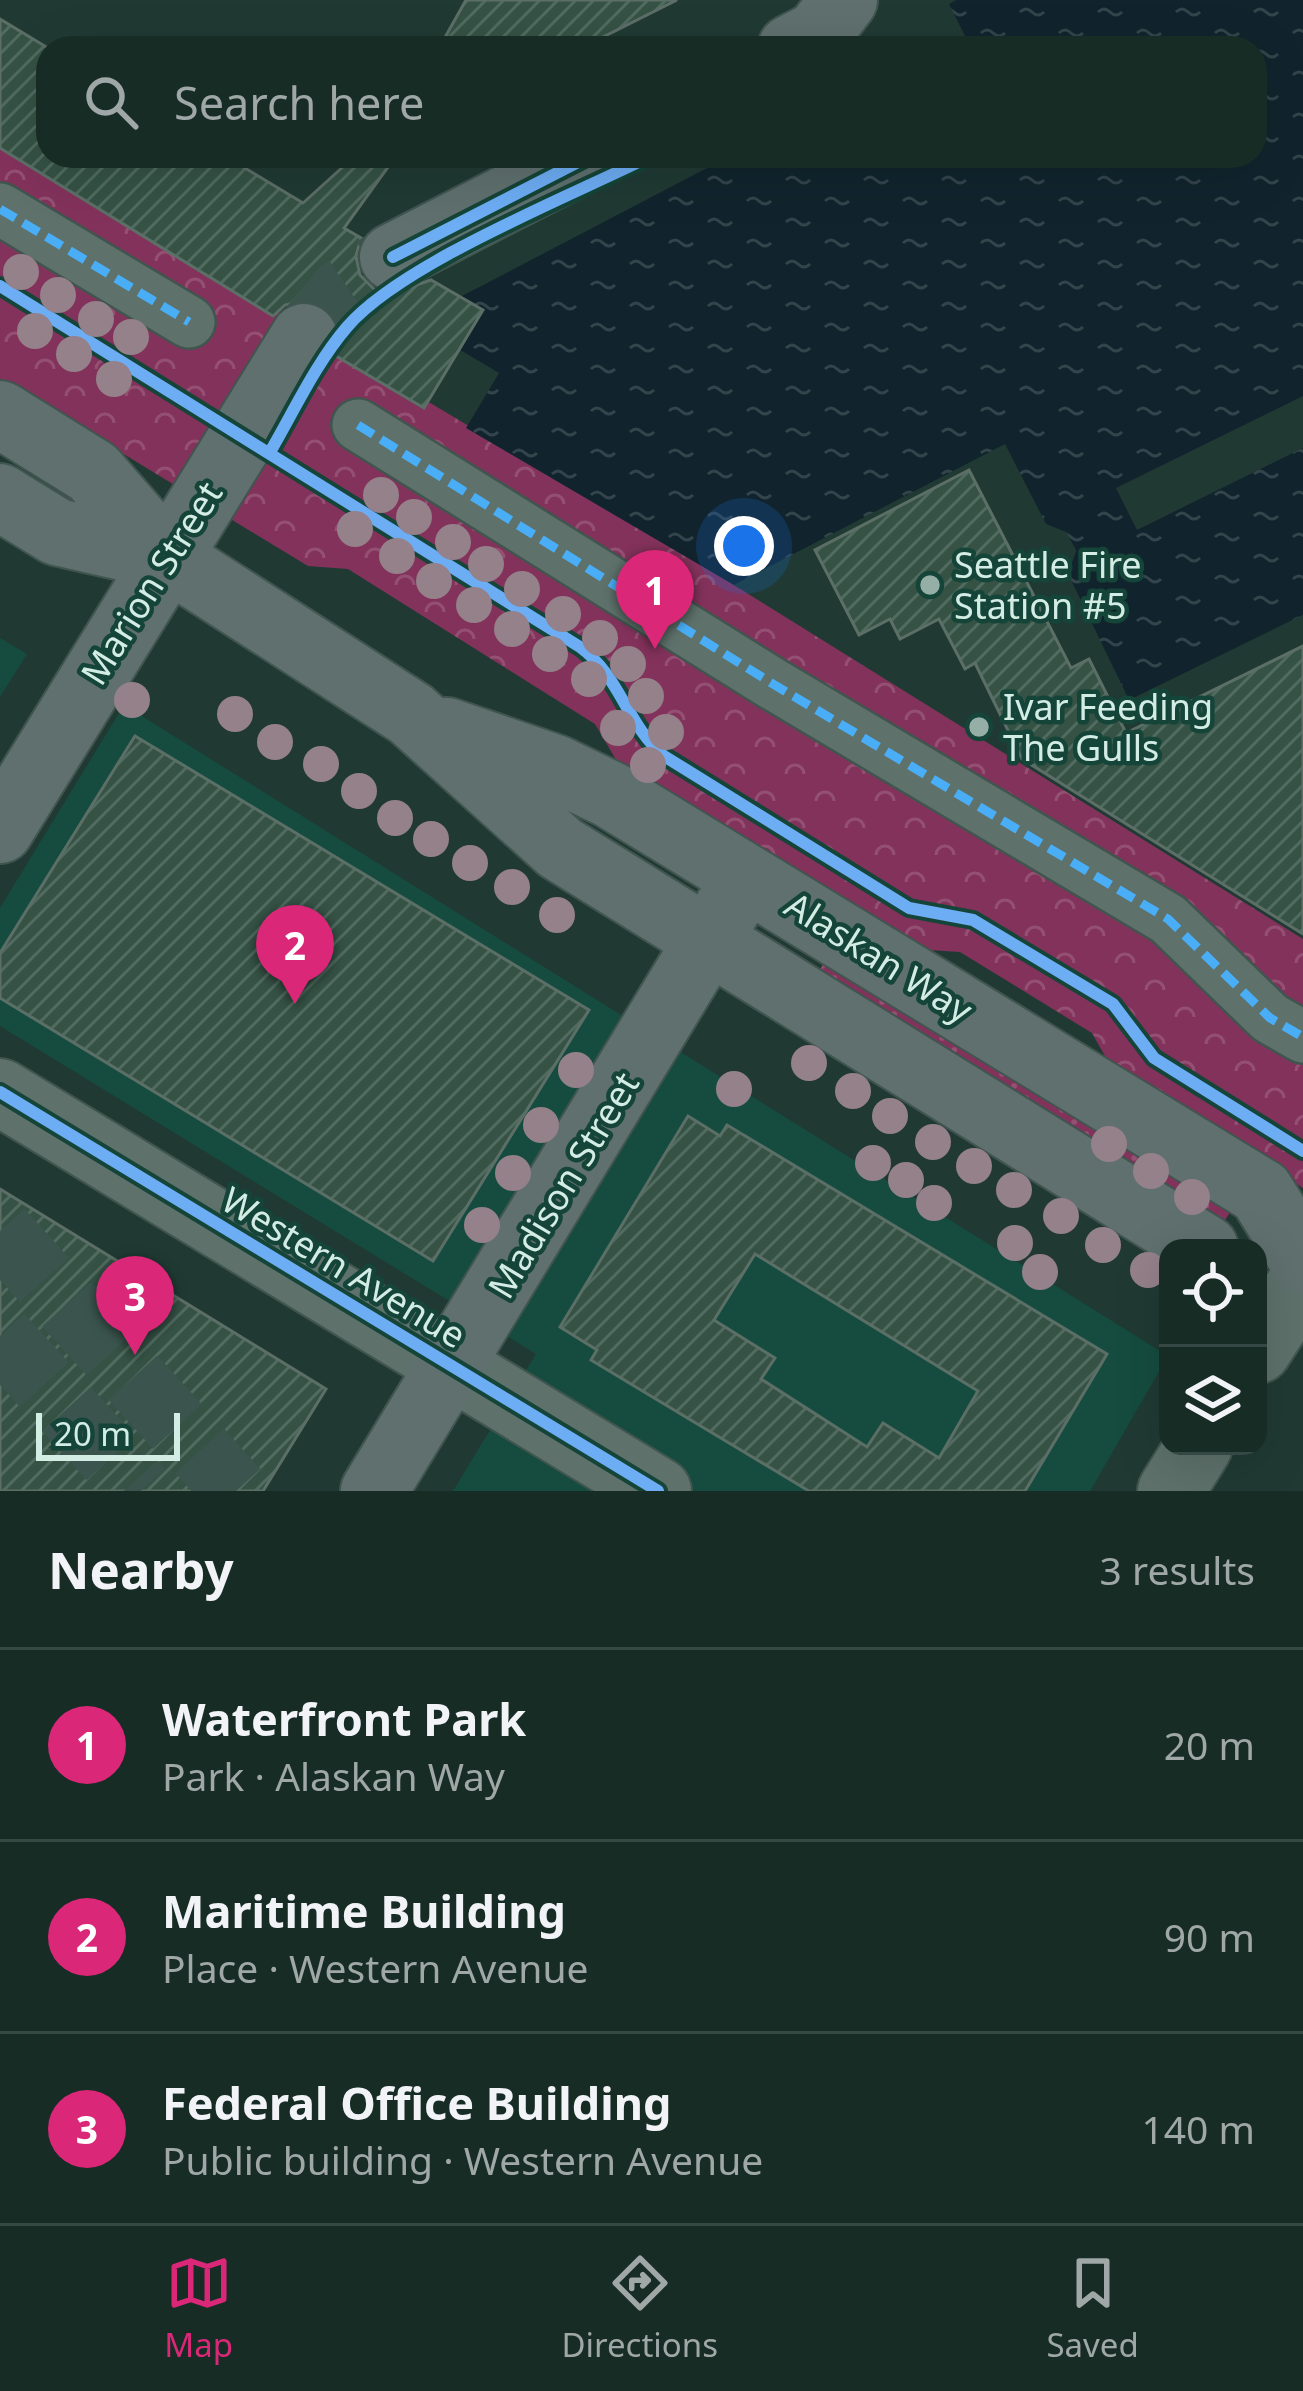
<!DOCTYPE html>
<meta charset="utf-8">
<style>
body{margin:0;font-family:"Noto Sans",sans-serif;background:#21342e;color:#f1f3f6}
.controls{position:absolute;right:36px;bottom:36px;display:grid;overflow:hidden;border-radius:24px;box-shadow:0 12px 48px #0002}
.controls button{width:108px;height:108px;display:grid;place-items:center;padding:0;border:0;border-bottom:3px solid #364843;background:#182c26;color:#f1f3f6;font:60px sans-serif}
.scale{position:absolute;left:36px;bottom:30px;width:144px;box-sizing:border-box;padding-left:12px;border:6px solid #d4ede4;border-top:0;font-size:33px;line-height:42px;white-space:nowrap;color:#d4ede4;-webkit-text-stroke:9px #154438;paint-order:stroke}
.you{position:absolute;left:744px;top:546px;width:42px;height:42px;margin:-30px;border:9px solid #fff;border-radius:50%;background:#1a73e8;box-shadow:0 0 0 18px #1a73e833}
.badge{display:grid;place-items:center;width:78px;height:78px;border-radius:50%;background:#db2777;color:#fff;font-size:39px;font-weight:700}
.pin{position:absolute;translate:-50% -99px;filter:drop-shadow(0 3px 6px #0008)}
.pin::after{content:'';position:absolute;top:63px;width:42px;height:36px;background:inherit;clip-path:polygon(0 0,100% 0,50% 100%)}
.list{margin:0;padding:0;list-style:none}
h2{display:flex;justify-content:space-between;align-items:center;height:156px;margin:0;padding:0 48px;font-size:51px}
h2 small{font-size:39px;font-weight:400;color:#9fa7a7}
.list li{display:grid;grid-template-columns:78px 1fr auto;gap:36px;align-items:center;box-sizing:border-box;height:192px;padding:0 48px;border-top:3px solid #364843}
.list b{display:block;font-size:45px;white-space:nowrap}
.list p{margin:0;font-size:39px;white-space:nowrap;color:#9fa7a7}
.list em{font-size:39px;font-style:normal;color:#9fa7a7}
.icon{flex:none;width:66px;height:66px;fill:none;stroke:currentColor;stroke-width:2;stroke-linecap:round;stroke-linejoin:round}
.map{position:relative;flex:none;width:1303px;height:1491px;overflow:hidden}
.search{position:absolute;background:#182c26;box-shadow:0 12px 48px #0002;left:36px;right:36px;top:36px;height:132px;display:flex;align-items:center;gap:30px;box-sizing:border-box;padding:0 42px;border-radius:36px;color:#9fa7a7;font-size:45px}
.sheet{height:732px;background:#182c26}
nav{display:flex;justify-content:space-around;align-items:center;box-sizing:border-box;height:168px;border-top:3px solid #364843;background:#182c26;font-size:33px;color:#9fa7a7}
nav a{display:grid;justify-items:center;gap:6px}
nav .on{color:#db2777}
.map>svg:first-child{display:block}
.built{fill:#154c3f}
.grass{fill:url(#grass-dots)}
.park{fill:url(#park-crowns)}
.water{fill:url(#water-ripples)}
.pier{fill:#203a33}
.building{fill:url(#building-hatch);stroke:#5c6f67;stroke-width:3;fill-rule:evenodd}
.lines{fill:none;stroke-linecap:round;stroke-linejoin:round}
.primary-tunnel{stroke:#3b554e;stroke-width:66;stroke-dasharray:66 33;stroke-linecap:butt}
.highway-tunnel{stroke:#3b554e;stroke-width:66;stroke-dasharray:66 33;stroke-linecap:butt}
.street-casing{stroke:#41554f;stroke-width:56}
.secondary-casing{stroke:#41554f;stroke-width:70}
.primary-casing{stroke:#41554f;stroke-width:70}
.street{stroke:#5e716b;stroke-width:51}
.secondary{stroke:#5e716b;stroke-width:66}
.primary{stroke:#5f706f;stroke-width:66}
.quiet{stroke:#49aef6;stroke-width:9;stroke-dasharray:18 9;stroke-linecap:butt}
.cycleway-casing{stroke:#154438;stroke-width:20}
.cycleway{stroke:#6dadf4;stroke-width:12}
.tree{fill:#95818a}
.poi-dot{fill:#95aea6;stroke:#154438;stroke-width:4.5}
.labels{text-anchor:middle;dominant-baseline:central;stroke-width:9;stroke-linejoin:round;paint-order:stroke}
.poi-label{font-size:36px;fill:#d4ede4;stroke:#154438;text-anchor:start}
.street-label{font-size:36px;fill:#d4ede4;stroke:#154438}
</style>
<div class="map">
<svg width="1303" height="1491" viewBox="0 0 1303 1491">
<defs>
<pattern id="grass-dots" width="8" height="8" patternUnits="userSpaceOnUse" patternTransform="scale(3)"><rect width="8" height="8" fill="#83325b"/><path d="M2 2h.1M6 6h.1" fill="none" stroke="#945072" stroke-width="1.8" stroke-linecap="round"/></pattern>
<pattern id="park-crowns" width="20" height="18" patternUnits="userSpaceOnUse" patternTransform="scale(3)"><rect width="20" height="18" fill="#83325b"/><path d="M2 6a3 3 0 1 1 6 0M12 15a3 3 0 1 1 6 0" fill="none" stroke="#945072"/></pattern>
<pattern id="water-ripples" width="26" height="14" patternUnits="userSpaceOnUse" patternTransform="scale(3)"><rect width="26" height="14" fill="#11242d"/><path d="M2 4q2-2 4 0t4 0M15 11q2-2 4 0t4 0" fill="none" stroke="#33444b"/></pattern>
<pattern id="building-hatch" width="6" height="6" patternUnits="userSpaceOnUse" patternTransform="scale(3)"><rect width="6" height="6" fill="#355245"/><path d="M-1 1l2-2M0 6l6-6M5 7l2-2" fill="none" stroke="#516b60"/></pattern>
</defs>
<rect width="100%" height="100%" fill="#203a33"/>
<path class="built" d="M0 638 27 654 0 697Z
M124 705 1168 1356 1090 1491H453L536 1354 0 1026V908Z"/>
<path class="grass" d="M828 956 1234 1206 1220 1228 815 978Z"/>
<path class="park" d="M0 145 734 585 1303 939V1188L1109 1063 1092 1033 960 952 914 949 618 763 595 724 348 569 308 566 0 379Z"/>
<path class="water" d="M956 0H1303V615L1129 701 1068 574 1076 550 1066 532 1046 525 1005 445 734 585 466 428 499 373 460 350 483 310 460 297 730 156H1255V48H942L965 36 949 4Z"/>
<path class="pier" d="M1303 396V448L1137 530 1116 488Z
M1005 444 1046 524 1066 532 1076 551 1068 574 1129 700 1303 615V621L1126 706 1063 576 1070 551 1062 536 1041 528 1002 452 740 589 734 585Z"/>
<path class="building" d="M466 0H677L581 48H439Z
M0 19 48 48V156H225L303 203 355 156H396L344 228 361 238 356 256 360 275 374 289 390 294 431 280 483 310 424 408 336 356 341 339 337 320 323 305 304 300 285 305 273 316 0 148Z
M969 470 1071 668 1089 659 1126 733 1303 646V934L1022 759 975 663 965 669 939 619 900 639 890 619 859 635 815 550Z
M135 736 589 1010 433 1261 0 998V953Z
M688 1116 720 1136 727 1125 1107 1354 1025 1491H809L591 1360 597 1350 560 1327ZM755 1254 978 1391 939 1458 883 1423 867 1447 761 1379 775 1358 714 1320Z
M0 1189 326 1389 263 1491H0Z"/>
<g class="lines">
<path class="primary-tunnel" d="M304 337 343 291 393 257"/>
<path class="highway-tunnel" d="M0 1231 236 1491
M0 1336 141 1491"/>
<defs>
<path id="street" d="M0 209 189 322
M358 425 773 684 1168 919 1270 1018 1303 1037"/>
<path id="secondary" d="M0 1092 658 1491
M1258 1350 1303 1280
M1171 1491 1199 1446"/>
<path id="primary" d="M791 48 818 34 844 0
M393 257 590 156
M0 414 93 472 167 557 411 714 560 848 1205 1248
M0 497 57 532 167 557
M447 731 555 768 611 795 1261 1192 1303 1260
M0 830 304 337
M374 1491 730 904"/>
</defs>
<use href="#street" class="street-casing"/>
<use href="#secondary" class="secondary-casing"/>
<use href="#primary" class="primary-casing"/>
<use href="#street" class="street"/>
<use href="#secondary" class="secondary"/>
<use href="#primary" class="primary"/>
<path class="quiet" d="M0 209 189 322
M358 425 773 684 1168 919 1270 1018 1303 1037"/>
<defs>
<path id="cycleway" d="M393 257 590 156
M0 286 580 647C620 676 627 725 664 756L909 908 973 920 1113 1004 1154 1058 1303 1151
M270 452C294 411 316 363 347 327 402 263 571 196 651 156
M0 1092 658 1491"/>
</defs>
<use href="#cycleway" class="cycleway-casing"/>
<use href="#cycleway" class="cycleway"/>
</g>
<g class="tree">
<circle cx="21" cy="272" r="18"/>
<circle cx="58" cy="295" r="18"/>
<circle cx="96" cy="319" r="18"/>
<circle cx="35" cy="331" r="18"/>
<circle cx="131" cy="337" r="18"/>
<circle cx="74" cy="354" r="18"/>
<circle cx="114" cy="379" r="18"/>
<circle cx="381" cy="495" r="18"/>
<circle cx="414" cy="517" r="18"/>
<circle cx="355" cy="529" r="18"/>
<circle cx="453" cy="542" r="18"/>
<circle cx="397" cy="556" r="18"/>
<circle cx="486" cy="564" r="18"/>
<circle cx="434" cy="581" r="18"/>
<circle cx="522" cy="589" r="18"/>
<circle cx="474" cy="605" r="18"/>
<circle cx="563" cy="614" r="18"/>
<circle cx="512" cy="629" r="18"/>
<circle cx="600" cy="638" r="18"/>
<circle cx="550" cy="654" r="18"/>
<circle cx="628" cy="664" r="18"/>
<circle cx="589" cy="679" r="18"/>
<circle cx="646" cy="696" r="18"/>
<circle cx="132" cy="700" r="18"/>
<circle cx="235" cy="714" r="18"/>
<circle cx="618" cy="728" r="18"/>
<circle cx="666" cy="732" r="18"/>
<circle cx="275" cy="742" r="18"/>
<circle cx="321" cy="764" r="18"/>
<circle cx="648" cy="765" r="18"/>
<circle cx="359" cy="791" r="18"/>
<circle cx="395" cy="818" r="18"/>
<circle cx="431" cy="839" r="18"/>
<circle cx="470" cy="863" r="18"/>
<circle cx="512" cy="887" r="18"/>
<circle cx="557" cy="915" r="18"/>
<circle cx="809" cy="1063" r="18"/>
<circle cx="576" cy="1070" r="18"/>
<circle cx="734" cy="1089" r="18"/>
<circle cx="853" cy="1091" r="18"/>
<circle cx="890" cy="1116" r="18"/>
<circle cx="541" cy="1125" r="18"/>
<circle cx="933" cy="1142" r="18"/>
<circle cx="1109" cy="1144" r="18"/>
<circle cx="873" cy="1163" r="18"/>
<circle cx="974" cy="1166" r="18"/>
<circle cx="1151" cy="1171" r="18"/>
<circle cx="513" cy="1173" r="18"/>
<circle cx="906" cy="1180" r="18"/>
<circle cx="1014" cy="1190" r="18"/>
<circle cx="1192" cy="1197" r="18"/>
<circle cx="934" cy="1203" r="18"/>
<circle cx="1061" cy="1216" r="18"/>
<circle cx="482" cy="1225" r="18"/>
<circle cx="1015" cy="1243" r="18"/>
<circle cx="1103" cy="1245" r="18"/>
<circle cx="1148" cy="1270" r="18"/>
<circle cx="1040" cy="1272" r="18"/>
</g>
<g class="poi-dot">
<circle cx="930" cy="585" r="12"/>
<circle cx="979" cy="727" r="12"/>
</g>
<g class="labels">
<g class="poi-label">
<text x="954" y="564">Seattle Fire<tspan x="954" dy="41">Station #5</tspan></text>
<text x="1003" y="706">Ivar Feeding<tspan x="1003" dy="41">The Gulls</tspan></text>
</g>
<g class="street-label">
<text transform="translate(151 583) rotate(-58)">Marion Street</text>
<text transform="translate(879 957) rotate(32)">Alaskan Way</text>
<text transform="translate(563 1185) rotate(-59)">Madison Street</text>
<text transform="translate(344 1267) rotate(31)">Western Avenue</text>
</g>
</g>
</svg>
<div class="controls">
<button><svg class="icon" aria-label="locate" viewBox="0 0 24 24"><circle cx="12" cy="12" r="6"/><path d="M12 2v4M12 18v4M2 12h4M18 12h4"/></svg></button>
<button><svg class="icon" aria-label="layers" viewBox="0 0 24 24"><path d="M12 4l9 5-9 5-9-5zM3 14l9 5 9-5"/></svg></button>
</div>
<div class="scale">20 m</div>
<div class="you"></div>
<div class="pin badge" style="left:655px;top:649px">1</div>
<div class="pin badge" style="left:295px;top:1004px">2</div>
<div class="pin badge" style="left:135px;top:1355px">3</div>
<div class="search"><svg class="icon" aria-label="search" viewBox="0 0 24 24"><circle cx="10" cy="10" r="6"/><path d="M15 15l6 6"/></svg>Search here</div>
</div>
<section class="sheet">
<h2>Nearby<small>3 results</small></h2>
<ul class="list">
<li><span class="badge">1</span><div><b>Waterfront Park</b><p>Park · Alaskan Way</p></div><em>20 m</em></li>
<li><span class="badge">2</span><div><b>Maritime Building</b><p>Place · Western Avenue</p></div><em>90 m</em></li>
<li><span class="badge">3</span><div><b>Federal Office Building</b><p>Public building · Western Avenue</p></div><em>140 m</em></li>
</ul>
</section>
<nav>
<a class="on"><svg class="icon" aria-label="map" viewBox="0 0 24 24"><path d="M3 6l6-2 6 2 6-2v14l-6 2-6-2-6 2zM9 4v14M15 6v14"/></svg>Map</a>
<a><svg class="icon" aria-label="directions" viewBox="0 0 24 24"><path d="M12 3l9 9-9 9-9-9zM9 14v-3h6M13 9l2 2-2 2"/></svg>Directions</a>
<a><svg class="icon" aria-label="saved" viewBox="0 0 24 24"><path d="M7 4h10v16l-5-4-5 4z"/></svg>Saved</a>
</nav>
